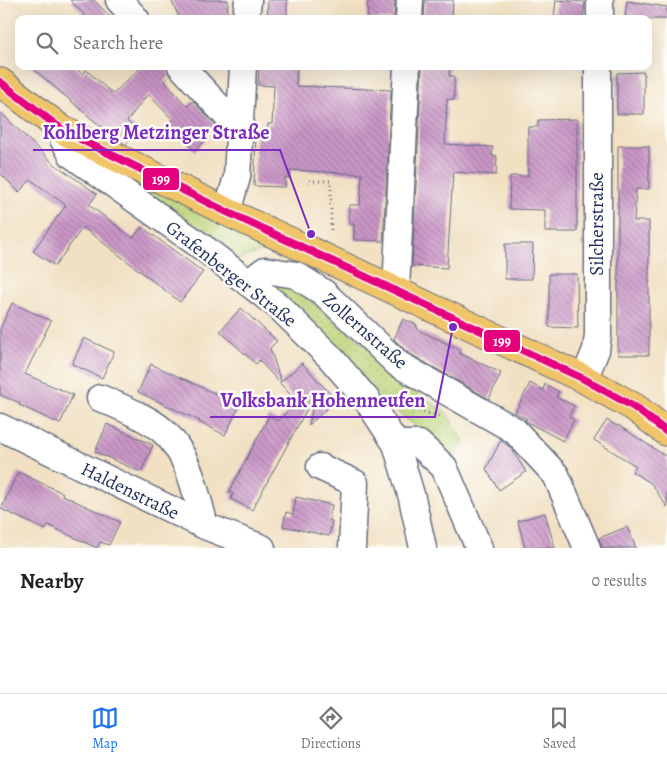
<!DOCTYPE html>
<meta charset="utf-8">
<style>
body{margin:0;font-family:Alegreya,serif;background:#f2f2f2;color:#222}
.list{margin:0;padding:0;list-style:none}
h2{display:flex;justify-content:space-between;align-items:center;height:65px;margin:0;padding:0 20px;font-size:21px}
h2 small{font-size:16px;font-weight:400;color:#767676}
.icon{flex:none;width:28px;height:28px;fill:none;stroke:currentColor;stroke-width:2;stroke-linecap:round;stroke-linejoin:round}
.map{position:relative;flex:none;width:667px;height:548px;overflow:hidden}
.search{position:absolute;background:#fff;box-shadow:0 5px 20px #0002;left:15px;right:15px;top:15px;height:55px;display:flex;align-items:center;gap:12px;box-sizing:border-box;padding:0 18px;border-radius:10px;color:#767676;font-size:19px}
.sheet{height:145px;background:#fff}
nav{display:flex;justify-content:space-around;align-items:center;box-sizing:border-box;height:70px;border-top:1px solid #e0e0e0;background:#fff;font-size:14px;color:#767676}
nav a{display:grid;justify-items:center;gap:2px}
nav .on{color:#1a73e8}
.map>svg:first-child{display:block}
.green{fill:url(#green-dots);stroke:#6c826c}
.building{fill:url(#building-back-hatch)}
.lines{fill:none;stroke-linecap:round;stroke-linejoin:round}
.minor-casing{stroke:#666d81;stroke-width:29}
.major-casing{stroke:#666d81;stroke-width:30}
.path{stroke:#666d81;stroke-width:3;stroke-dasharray:1 4;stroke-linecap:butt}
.minor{stroke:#fff;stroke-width:26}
.major{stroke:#f0c469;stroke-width:28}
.bus-1-casing{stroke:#fdfcf7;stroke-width:11}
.bus-1{stroke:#e5007d;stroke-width:8}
.labels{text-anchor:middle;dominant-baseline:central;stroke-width:5;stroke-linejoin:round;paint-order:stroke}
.street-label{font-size:19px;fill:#1b2f5e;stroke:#fdfcf7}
.leader{fill:none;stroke:#7b2cbf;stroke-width:2}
.callout-dot{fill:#7b2cbf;stroke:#fdfcf7;stroke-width:2}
.callout-label{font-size:20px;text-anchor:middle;font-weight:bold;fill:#7b2cbf;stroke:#fdfcf7;stroke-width:5;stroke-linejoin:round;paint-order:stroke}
.line-badge{stroke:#fdfcf7;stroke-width:2}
.badge-label{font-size:14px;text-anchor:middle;font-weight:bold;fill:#fff}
</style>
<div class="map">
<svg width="667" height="548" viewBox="0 0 667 548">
<defs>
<pattern id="green-dots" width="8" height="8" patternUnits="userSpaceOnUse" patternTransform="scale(1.25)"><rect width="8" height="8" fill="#bdd479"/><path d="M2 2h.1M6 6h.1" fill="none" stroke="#a2b66b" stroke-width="1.8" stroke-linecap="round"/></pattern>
<pattern id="building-back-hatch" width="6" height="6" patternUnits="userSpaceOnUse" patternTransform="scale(1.25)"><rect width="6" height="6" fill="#ca96c6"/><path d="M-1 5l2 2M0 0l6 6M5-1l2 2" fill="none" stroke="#a37ba4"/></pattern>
</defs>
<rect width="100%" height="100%" fill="#fdfcf7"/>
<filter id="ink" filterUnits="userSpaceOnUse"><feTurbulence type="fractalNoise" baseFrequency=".02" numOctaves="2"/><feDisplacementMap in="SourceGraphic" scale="10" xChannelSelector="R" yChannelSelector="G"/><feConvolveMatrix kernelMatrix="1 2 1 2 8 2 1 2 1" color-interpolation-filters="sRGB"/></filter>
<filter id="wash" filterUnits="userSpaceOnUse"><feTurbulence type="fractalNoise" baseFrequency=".0096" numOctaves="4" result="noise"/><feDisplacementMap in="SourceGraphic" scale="20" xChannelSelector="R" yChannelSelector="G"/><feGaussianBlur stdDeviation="1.12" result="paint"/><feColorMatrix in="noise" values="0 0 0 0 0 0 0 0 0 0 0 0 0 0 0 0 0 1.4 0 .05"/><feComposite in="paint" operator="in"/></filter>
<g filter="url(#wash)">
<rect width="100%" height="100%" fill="#f1e0c2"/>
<path class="green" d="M100 161 278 246 275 251H264L239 259Z
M275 283 295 288 374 353 387 374 446 412 464 441 453 459 440 445 382 400 272 286Z"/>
<g id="blocks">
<path class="building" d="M70 0H94L112 19H88Z
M171 0H228L227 19H180Z
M268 0H287V19H267Z
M368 0H395L394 19H367Z
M425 0H453L452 19H424Z
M556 0 585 2 583 19H554Z
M627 1 667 7V19H625Z
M30 66H74L82 74 86 70 113 94 142 66H166L170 76 164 81 187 106 193 101 216 126 206 135 208 138 195 151 169 124 173 120 148 94 127 121 138 130 126 145 114 135 113 137Z
M259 66H297L296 86 391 90 383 241 354 240V224H349V205H360L362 174 291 170 290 178H285V187L254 186 256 133H267L268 124H272L274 86 258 85Z
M422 66H450L449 76H454V100L447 99 445 144 493 147 492 156H497L496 175 453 172 447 268 412 266Z
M644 72V114H617V73Z
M0 112 53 163 97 194 89 205 133 238 142 227 203 272 180 302 83 227 55 266 33 251 66 205 31 180 19 192 0 173Z
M577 119V232H545V210L509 209 510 176H528V127H538V120Z
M618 146H649V189H636L634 221H649V355H618Z
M505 244H533L532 279H505Z
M549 274H577L578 328 549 327Z
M12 303 51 321 25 374 73 395 60 424 19 405 20 403 0 395V329Z
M241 308 277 341 270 348 281 382 302 363 336 400 309 425 315 394 252 510 231 499 233 494 229 492 269 416 278 421 297 402 259 360 256 364 220 331Z
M403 319 416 324 418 330 461 350 459 353 501 373 489 399 407 352 394 339Z
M84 338 114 352 102 378 72 364Z
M151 364 240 405 225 435 199 422 200 421 138 392Z
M530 383 543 390 545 384 559 392 556 397 574 406 569 417 574 420 563 441 527 422 525 420 527 419 515 413Z
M607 420 617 426 618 425 667 457V507L651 483 632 472 636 466 594 440Z
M107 424 153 445 141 472 95 452Z
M501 440 511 448 526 472 499 490 486 469Z
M18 472 63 493 62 495 120 522 109 545 100 542 97 548 48 525 46 530 1 509Z
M296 497 332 505 329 520 332 521 329 536 283 526 286 512 293 514Z
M545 513 555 548H525L518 521Z
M627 527 636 548H602L599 538Z"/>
</g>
</g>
<g filter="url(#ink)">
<use href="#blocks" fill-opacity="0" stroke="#666d81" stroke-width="1"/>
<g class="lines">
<defs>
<path id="minor" d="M119 0 136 19
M246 19 248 0
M409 19 410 0
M600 19V0
M181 66 239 129
M61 129 63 139 72 155 205 249 278 306 329 356 367 400 396 444 412 498 423 548
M227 212 237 177 243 66
M248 283 265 270 296 275 324 293 398 364 514 430 556 475 587 548
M396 290 407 66
M584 379 596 350 598 335V66
M100 398C118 406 147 417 162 430 189 453 196 493 205 526
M0 427 205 526 262 548
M396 444H419L444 467 479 548
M320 467 355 483 352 548"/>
<path id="major" d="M0 82 61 129 86 142 227 212 584 379 634 407 667 432"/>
</defs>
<use href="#minor" class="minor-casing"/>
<use href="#major" class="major-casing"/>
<path class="path" d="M309 181H331V234
M399 406 439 416"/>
<use href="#minor" class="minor"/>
<use href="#major" class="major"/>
<defs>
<path id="bus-1" d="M0 82 61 129 86 142 227 212 584 379 634 407 667 432"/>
</defs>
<use href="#bus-1" class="bus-1-casing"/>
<use href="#bus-1" class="bus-1"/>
</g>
</g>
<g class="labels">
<g class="street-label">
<text transform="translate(597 224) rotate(-90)">Silcherstraße</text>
<text transform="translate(231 274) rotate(38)">Grafenberger Straße</text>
<text transform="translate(365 331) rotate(41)">Zollernstraße</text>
<text transform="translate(130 491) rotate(26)">Haldenstraße</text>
</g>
</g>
<path class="leader" d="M311 234L280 150H33M453 327L435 417H210"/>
<g class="callout-dot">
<circle cx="311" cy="234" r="5"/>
<circle cx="453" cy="327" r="5"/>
</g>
<g class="callout-label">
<text x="156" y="139">Kohlberg Metzinger Straße</text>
<text x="323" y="407">Volksbank Hohenneufen</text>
</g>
<g class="line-badge">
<rect x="142" y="167" width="38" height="24" rx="5" fill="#e5007d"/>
<rect x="483" y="329" width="38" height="24" rx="5" fill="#e5007d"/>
</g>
<g class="badge-label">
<text x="161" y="184">199</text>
<text x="502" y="346">199</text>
</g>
</svg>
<div class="search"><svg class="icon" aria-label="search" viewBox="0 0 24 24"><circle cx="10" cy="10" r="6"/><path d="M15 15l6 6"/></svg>Search here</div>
</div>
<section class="sheet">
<h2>Nearby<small>0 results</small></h2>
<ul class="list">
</ul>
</section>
<nav>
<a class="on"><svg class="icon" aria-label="map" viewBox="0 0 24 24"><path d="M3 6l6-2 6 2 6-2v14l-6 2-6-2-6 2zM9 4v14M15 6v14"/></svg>Map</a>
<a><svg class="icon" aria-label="directions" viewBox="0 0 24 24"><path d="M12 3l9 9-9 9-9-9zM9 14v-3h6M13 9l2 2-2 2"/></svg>Directions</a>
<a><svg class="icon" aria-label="saved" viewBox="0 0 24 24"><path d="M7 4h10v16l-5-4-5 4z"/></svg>Saved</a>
</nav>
